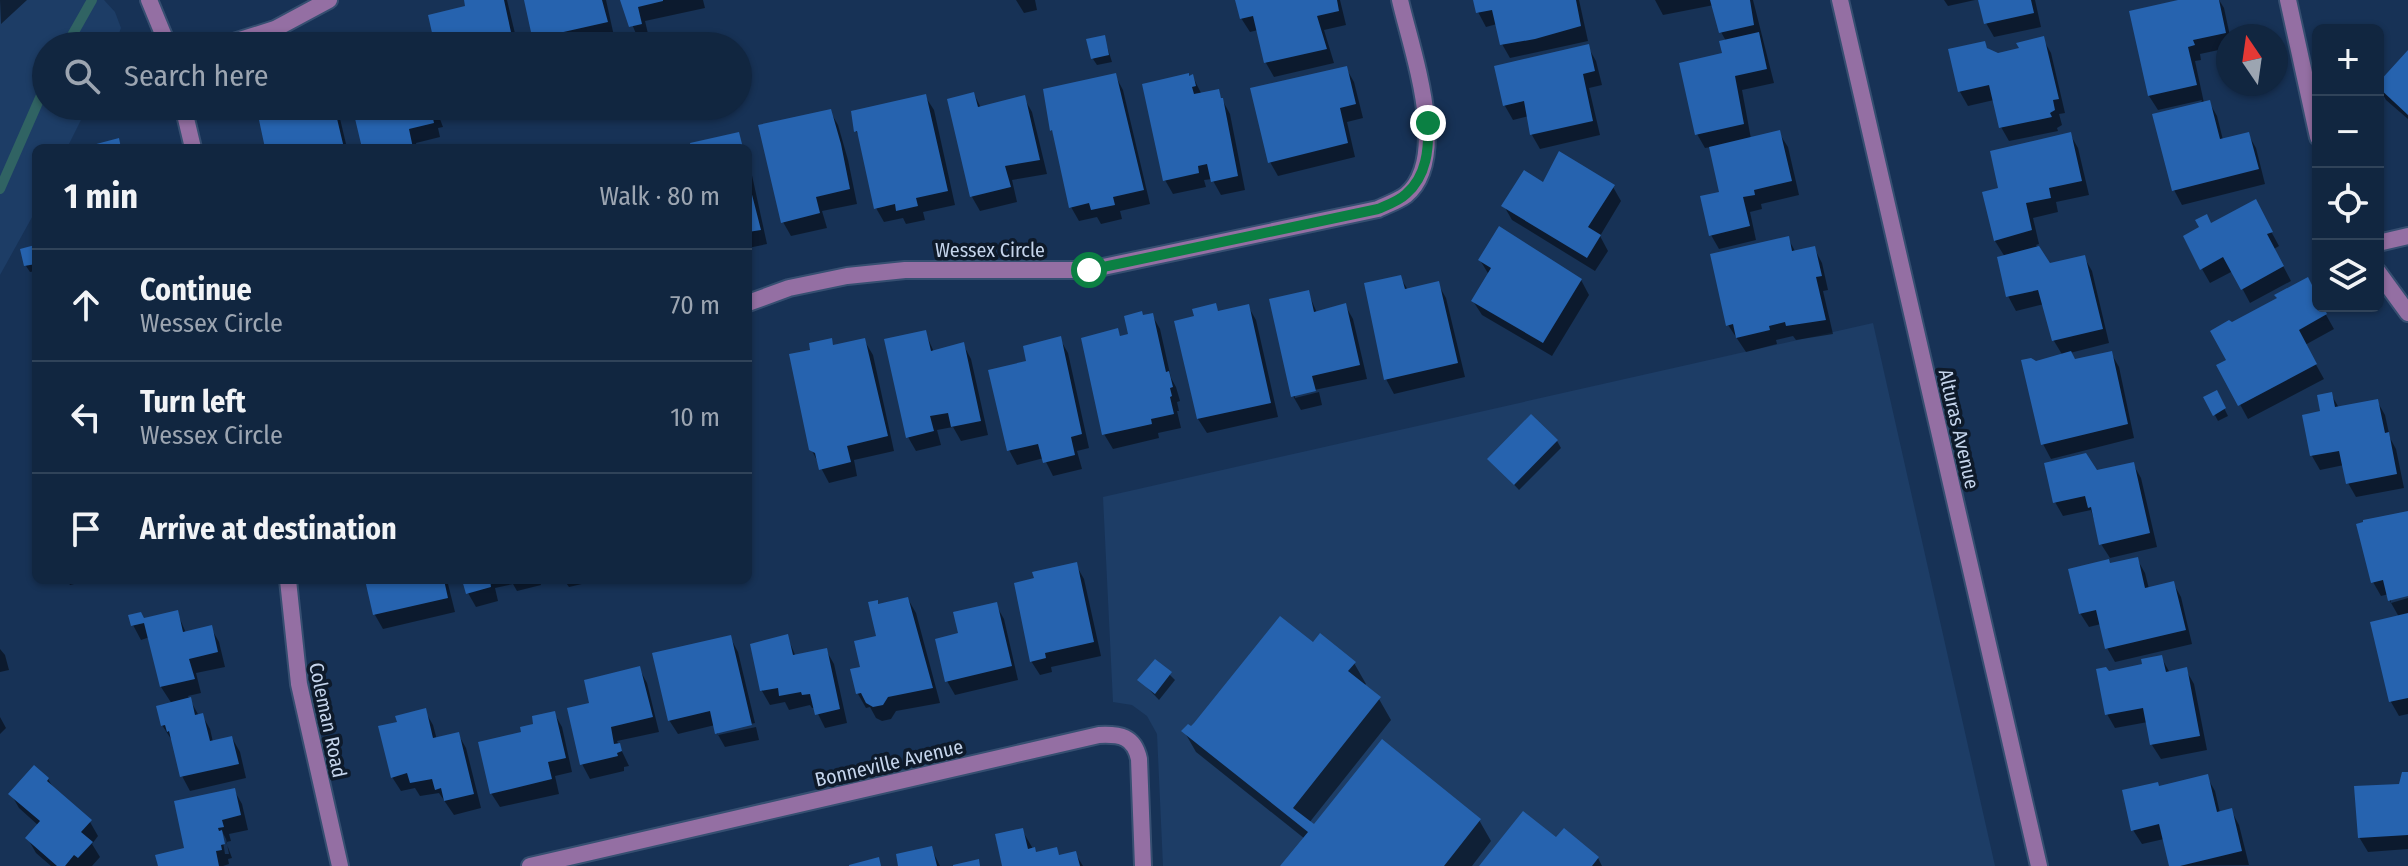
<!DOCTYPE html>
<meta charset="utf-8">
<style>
body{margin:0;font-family:"Fira Sans Condensed",sans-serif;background:#1a2e47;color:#f1f3f6}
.controls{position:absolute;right:24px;top:24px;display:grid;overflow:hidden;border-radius:12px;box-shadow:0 2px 6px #0004}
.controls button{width:72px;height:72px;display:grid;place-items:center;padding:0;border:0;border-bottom:2px solid #304359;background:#112640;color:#f1f3f6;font:40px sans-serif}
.compass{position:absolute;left:2216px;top:24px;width:72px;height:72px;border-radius:50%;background:#112640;box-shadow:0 2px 6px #0004;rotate:347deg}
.stop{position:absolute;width:24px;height:24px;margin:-18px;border:6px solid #0b8043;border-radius:50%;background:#fff}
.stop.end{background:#0b8043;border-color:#fff;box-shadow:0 2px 8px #0008}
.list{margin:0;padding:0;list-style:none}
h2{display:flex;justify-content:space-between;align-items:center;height:104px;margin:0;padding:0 32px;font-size:34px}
h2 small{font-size:26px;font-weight:400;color:#9ca5b1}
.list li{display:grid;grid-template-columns:52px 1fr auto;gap:24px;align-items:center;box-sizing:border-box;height:112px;padding:0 32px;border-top:2px solid #304359}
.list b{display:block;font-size:30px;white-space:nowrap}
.list p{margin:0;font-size:26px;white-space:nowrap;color:#9ca5b1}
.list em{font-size:26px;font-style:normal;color:#9ca5b1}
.icon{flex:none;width:44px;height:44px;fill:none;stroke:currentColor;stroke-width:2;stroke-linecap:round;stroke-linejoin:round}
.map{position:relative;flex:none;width:2408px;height:866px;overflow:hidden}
.search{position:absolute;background:#112640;box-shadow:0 2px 6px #0004;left:32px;top:32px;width:720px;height:88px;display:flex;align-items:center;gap:20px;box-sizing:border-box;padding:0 28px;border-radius:44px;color:#9ca5b1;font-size:30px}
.panel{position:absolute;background:#112640;box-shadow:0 2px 6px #0004;left:32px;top:144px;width:720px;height:440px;border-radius:12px}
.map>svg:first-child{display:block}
.built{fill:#1d3d66}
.shadow{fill:#0007;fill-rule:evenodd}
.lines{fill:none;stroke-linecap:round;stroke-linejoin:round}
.stream{stroke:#306363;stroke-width:10}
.building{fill:#2663af}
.street-casing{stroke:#364f71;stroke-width:20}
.street{stroke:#946fa3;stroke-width:16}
.route{stroke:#0b8043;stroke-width:10}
.labels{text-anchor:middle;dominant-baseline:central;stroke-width:7;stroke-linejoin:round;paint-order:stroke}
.street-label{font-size:20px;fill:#c5d5ec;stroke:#0e1a2a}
</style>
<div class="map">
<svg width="2408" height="866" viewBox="0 0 2408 866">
<rect width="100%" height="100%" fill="#173256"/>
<path class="built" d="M0 0H104L115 12 121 28 114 46H46V106H88L67 148H36V210L0 275Z
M1873 323 1995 866H1163L1157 734 1147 716 1132 705 1113 702 1103 497Z"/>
<path class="shadow" d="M0 0H27L1 24Z
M466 0H507L518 46H438L468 8Z
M526 0H606L614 36 570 46H536Z
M622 0H703L705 8 645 21 649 38 639 41Z
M1016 0H1035L1037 10 1024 13Z
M1237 0H1340L1346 25 1324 30 1334 63 1274 77 1266 63 1258 30 1250 32 1241 18Z
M1475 0H1579L1588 41 1510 58 1502 44 1497 24 1486 27 1478 12Z
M1655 0H1753L1774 83 1742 90 1751 139 1779 133 1788 147 1799 195 1761 204 1762 209 1750 212 1756 240 1719 249 1711 235 1722 193 1711 147 1705 148 1697 134 1724 55 1726 41 1721 32 1714 5 1663 15Z
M1944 0H1975L1948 6Z
M1980 0H2035L2041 27 1994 37 1986 23Z
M2188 0H2219L2224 8 2230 36 2228 48 2200 54 2201 60 2195 61 2204 103 2209 102 2217 116 2223 140 2248 134 2256 148 2265 184 2182 205 2174 190 2202 100 2158 110 2149 96Z
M1104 37 1112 62 1097 65 1093 59Z
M2043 39 2051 53 2065 113 2059 114 2062 125 2057 128 2058 131 2009 141 2001 127 1994 100 1968 106 1960 92 1951 51 1984 43 1989 51 1997 56 2022 49Z
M1588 47 1596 61 1602 85 1589 88 1600 135 1540 149 1532 135 1529 116 1513 120 1505 106 1496 67Z
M2408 53V119L2386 100 2378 85Z
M1346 68 1354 82 1363 118 1347 122 1355 157 1278 176 1270 162Z
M1115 75 1123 90 1150 204 1120 211 1122 219 1101 224 1097 217 1079 221 1071 207 1056 138 1052 130Z
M1193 77 1202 95 1218 92 1230 114 1245 190 1221 195 1212 179 1204 180 1206 187 1173 194 1165 180 1190 78Z
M974 94 981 108 1024 98 1032 112 1047 174 1012 180 1017 202 980 211 972 197 949 101Z
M925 96 934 110 955 205 923 212 925 220 906 224 903 218 884 222 876 208 861 140 856 131Z
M258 106H337L347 148H267Z
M354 106H435L443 127 438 128 440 137 416 143 417 148H364Z
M456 106H477L459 110Z
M830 111 838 125 848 160 857 204 822 211 827 228 791 236 783 222Z
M2070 134 2078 148 2089 195 2056 202 2058 212 2033 218 2039 244 2036 245 2049 265 2084 257 2092 271 2109 343 2070 353 2075 361 2111 353 2119 367 2134 438 2051 459 2043 444 2035 364 2063 356 2054 341 2044 304 2016 311 2008 296 2005 257 1995 241 2001 190Z
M748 157 767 244 748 248Z
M1543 185 1613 187 1621 201 1600 236 1608 251 1595 271 1512 220 1504 206Z
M2255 202 2279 246 2274 249 2291 281 2250 303 2233 271 2210 283 2202 269 2211 226Z
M1788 238 1796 253 1814 248 1822 263 1828 290 1823 291 1833 334 1796 340 1793 336 1776 340 1777 344 1746 352 1728 325Z
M34 248 36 271 30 272 26 266Z
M1480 260 1581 280 1589 295 1552 356 1482 315 1473 301 1489 275Z
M1400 277 1408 290 1438 284 1446 298 1465 377 1394 394 1386 379Z
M1308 292 1317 313 1345 305 1353 319 1367 379 1295 394V398L1319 392 1322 405 1301 410 1293 396Z
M2318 299V306H2321L2334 329 2305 345 2324 379 2248 419 2219 366 2229 361 2232 325Z
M1215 305 1219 313 1248 306 1256 320 1278 417 1207 433 1198 419 1196 318Z
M1152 315 1160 329 1171 378 1176 387 1180 401 1177 402 1179 411H1177L1181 428 1158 433 1159 438 1113 449 1104 434 1118 331 1121 338 1130 336 1144 317Z
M925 332 934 352 963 344 971 359 988 435 961 441 953 427 937 430 941 445 916 451 908 437Z
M1060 339 1068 353 1089 448 1077 451 1082 469 1053 476 1044 458 1017 465 1009 450 1029 363Z
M831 340 834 347 864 340 873 355 894 451 854 460 857 476 829 483 811 449 812 351Z
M2216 392 2228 416 2218 421 2206 398Z
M2331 394 2339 408 2377 401 2385 415 2390 438 2396 449 2404 488 2356 497 2348 483 2344 465 2320 470 2312 456 2323 413Z
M1557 441 1561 448 1519 490 1490 459Z
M2133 464 2141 478 2157 547 2110 558 2101 544 2091 510 2063 516 2055 502 2097 472Z
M2408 514V594L2391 598V603L2408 598V714L2399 716 2391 702 2399 617 2390 601 2389 594 2381 596 2373 582Z
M2137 559 2145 573 2149 589 2173 583 2181 597 2192 644 2115 662 2107 648 2101 624 2089 627 2080 613 2110 565Z
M1076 565 1084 579 1101 656 1051 667 1052 672 1040 675 1031 661 1036 580Z
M67 580H90L70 585Z
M367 580H447L455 612 383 629 375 615Z
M465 580H540L541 585 517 591 513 584 495 588 498 601 476 607 468 593Z
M564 580H599L569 587Z
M908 599 916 613 940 703 896 711 891 719 882 721 876 718 870 707 866 708 858 694 862 669 878 638 879 606Z
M996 605 1004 619 1018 680 955 695 947 681Z
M177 612 186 633 211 628 219 642 225 667 196 673 201 693 188 696 199 716 202 715 210 729 213 742 232 738 240 752 246 778 190 791 182 776 173 739H171L162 725 172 704 161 687 150 637 141 640 133 625Z
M787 636 796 657 826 650 834 664 847 723 825 728 815 708H812L810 705 789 710 785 702 770 705 762 691 753 645Z
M730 637 738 652 755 723 718 731V735L756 727 759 740 725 747 717 733 715 725 678 734 669 720Z
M1313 645 1354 663 1366 684 1364 686 1379 699 1391 720 1309 823 1314 827 1479 820 1491 841 1472 866H1283L1305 839 1196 752 1184 731 1192 729Z
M0 649 5 655 9 670 0 672Z
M2161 657 2170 673 2186 670 2194 684 2207 750 2161 759 2152 745 2148 722 2115 728 2107 714 2108 673 2144 666Z
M1156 661 1175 680 1159 700 1140 680Z
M639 668 647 683 659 732 617 741 629 766 624 767V771L590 779 582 764 592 704Z
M425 711 433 725 437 740 458 734 466 748 481 808 454 815 439 793 420 796 415 788 401 791 392 777Z
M554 713 562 727 572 772 555 776 559 794 500 807 491 793 524 734Z
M0 717 6 728 0 734Z
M2408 774V849L2368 852 2359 837Z
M2207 777 2215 791 2220 813 2231 810 2239 825 2249 865 2171 866 2164 839 2142 844 2133 830 2159 788Z
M48 779 54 789 90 822 98 836 92 844 100 857 92 866H51L36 853 28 839 39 826 19 808 11 794Z
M234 790 242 804 248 830 229 834 231 841 226 842 232 858 228 859 229 864 223 866H160L187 850ZM221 829 226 839 229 854H225Z
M1022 830 1036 854 1056 850 1060 857 1075 853 1083 866H1004Z
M1556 840 1598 858 1602 866H1481Z
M931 848 940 866H901Z"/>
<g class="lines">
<path class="stream" d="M66 46 92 0
M0 189 46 84"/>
</g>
<path class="building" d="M464 0H504L514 46H435L428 15 465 6Z
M524 0H602L608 22 559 33 562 46H534Z
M620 0H663V1L638 7 642 24 629 27Z
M1235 0H1337L1339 11 1317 16 1327 49 1264 63 1253 16 1240 19Z
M1473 0H1576L1581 26 1535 39 1500 45 1492 10 1476 13Z
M1710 0H1750L1754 25 1719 33Z
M1978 0H2031L2034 13 1984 24Z
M2178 0H2219L2226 33 2193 40 2195 45 2188 47 2197 85 2148 96 2129 11Z
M1759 32 1767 69 1735 76 1744 124 1695 135 1679 63 1722 53 1719 41Z
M1105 35 1109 55 1091 59 1086 39Z
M2044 36 2059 99 2053 100 2055 110 2050 113 2052 117 1999 128 1989 85 1958 92 1948 49 1985 41 1987 48 1998 53 2019 48 2016 43Z
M405 40 406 42 415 40 416 46H383Z
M1589 44 1595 71 1583 74 1593 121 1530 135 1524 101 1503 106 1494 66Z
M2408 50V115L2378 87V83Z
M1347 66 1356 104 1340 108 1348 143 1268 163 1250 88Z
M1116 73 1144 190 1113 197 1115 205 1091 210 1089 203 1069 208 1052 130 1050 131 1043 89Z
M1189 73V76L1193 74 1196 86 1192 87 1194 94 1219 89 1221 98H1223L1238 176 1211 182 1207 164 1198 166 1199 173 1163 181 1142 84Z
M974 92 978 107 1025 95 1040 160 1005 166 1011 187 970 197 947 99Z
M926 94 948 191 916 198 918 206 896 211 895 204 874 209 857 131 854 132 851 111Z
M2210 100 2220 139 2249 132 2259 169 2172 191 2152 114Z
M256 106H334L344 148H265Z
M352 106H434L436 113 432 114 434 123 409 129 413 148H362Z
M831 109 841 144 850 189 816 197 820 213 781 223 758 125Z
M1780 130 1792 181 1754 190 1755 195 1743 197 1750 226 1709 236 1700 196 1719 192 1709 147Z
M739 132 743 148H691L690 143Z
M2071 132 2082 181 2049 188 2051 198 2026 203 2032 230 1994 241 1982 192 1998 188 1990 151Z
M119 138 121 148H85V147Z
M1559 151 1615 185 1588 227 1601 235 1587 258 1501 206 1524 170 1543 182Z
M748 179 761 230 748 232Z
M2256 199 2273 232 2267 234 2284 266 2241 290 2223 257 2200 270 2183 236 2199 227 2195 220 2207 214 2211 223Z
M1499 226 1582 279 1543 343 1471 301 1491 268 1478 260Z
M1789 236 1792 251 1815 246 1822 276 1816 277 1826 320 1786 326 1785 322 1769 326 1770 330 1736 338 1733 324 1726 326 1710 254Z
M35 245 36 264 24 266 20 249Z
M2039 246 2050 263 2085 255 2103 329 2052 341 2038 290 2006 297 1997 257Z
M1401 275 1405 289 1439 281 1458 363 1384 380 1364 283Z
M2308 277 2318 297V306H2323L2327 314 2299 330 2317 364 2238 406 2216 365 2226 360 2210 331 2229 320 2232 322 2277 298 2274 295Z
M1309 290 1314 312 1346 303 1360 365 1312 376 1316 391 1291 397 1269 299Z
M1216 303 1218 311 1249 304 1271 403 1197 419 1174 321 1194 316 1192 309Z
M1142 311 1143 315 1153 313 1166 372 1169 371 1173 387 1170 388 1172 396 1170 397 1174 414 1151 419 1152 424 1102 435 1081 338 1118 328 1120 336 1128 334 1124 316Z
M926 330 931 351 964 342 981 421 951 427 948 413 930 416 934 431 906 438 884 339Z
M1061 336 1082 434 1071 437 1075 455 1043 463 1038 444 1007 451 988 370 1026 361 1023 346Z
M832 338 833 345 865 338 888 436 847 446 851 462 819 470 815 453 809 450 789 354 810 350 809 343Z
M2071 351 2075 359 2112 351 2128 424 2041 445 2021 360 2031 358 2036 361Z
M2217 390 2226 408 2213 416 2203 397Z
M2332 392 2335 407 2378 399 2385 433 2389 432 2397 474 2346 484 2339 451 2310 456 2302 415 2320 411 2317 395Z
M1531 414 1558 440 1514 485 1487 459Z
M2086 453 2097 470 2134 462 2150 533 2099 545 2091 507 2088 508 2085 496 2053 503 2044 463Z
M2408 511V596L2388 601 2383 580 2371 583 2356 524 2363 522V520Z
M2138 557 2145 588 2174 581 2186 630 2105 649 2096 610 2079 614 2068 569 2109 559 2110 563Z
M1077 562 1094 642 1045 653 1046 658 1030 662 1014 583 1034 578 1032 572Z
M365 580H444L448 598 373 615Z
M462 580H490L491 587 466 594Z
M908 597 933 688 888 697 883 705 873 707 866 703 861 693 856 694 850 669 860 667 854 641 876 636 868 602 878 600V604Z
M997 602 1012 666 945 682 935 639 958 633 953 612Z
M178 610 183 632 212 625 218 652 189 659 195 679 160 687 144 623 131 626 128 615 141 612 144 618Z
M2408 613V698L2389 702 2370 622Z
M1280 616 1313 642 1320 633 1356 662 1348 671 1381 697 1293 808 1314 824 1382 739 1481 819 1444 866H1280L1308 832 1181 731 1188 724 1191 726 1194 723Z
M788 634 793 655 827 648 840 709 815 715 810 694 802 695 801 692 779 696 778 688 760 691 750 644Z
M731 635 752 725 715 734 710 711 668 721 652 653Z
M2162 655 2166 672 2187 667 2200 736 2150 745 2143 708 2105 715 2096 669 2106 667 2109 671 2142 664 2141 659Z
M1155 659 1172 672 1155 694 1137 680Z
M640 666 653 717 611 727 614 744 620 743 622 751 617 753 618 756 580 765 567 708 589 703 584 680Z
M191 697 195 715 203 713 210 741 232 736 239 764 180 777 169 731 167 732 165 725 161 726 156 706Z
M426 708 433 738 459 732 474 794 444 801 441 788 435 790 432 779 410 783 407 773 391 778 378 726 397 722 395 716Z
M555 711 566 758 548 762 552 779 490 794 478 742 521 732 520 727 533 724 532 716Z
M34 765 49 778 47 781 92 820 81 832 93 842 78 858 74 855 65 866H57L25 838 40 821 8 794Z
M2402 772H2408V835L2358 838 2354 786 2399 784Z
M2208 774 2217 812 2232 808 2242 851 2180 866H2169L2159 824 2131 831 2122 790 2158 782 2159 786Z
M235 788 241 815 222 820 224 827 218 828 219 831 222 830 225 844 221 845 222 850 216 851 219 866H158L155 855 184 848 174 801Z
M1523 811 1556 837 1564 828 1599 857 1592 866H1479Z
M1023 828 1028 849 1035 847 1036 852 1057 847 1059 855 1076 851 1080 866H1002L995 834Z
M932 846 937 866H898L896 854Z
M879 857 881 866H849V865Z
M979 859 980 866H953V865Z"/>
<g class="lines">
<defs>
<path id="street" d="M149 0 168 46
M1840 0 2039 866
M2288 0 2318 137
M221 46 275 29 329 0
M183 106 193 148
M2378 243 2408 236
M2378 272 2408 313
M748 303 789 288 847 276 905 270H1089L1378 209C1386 205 1398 201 1406 195 1451 158 1411 49 1400 0
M288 580 299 684 340 866
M530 866 1099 735C1120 734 1134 736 1139 759L1143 866"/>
</defs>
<use href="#street" class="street-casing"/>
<use href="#street" class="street"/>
</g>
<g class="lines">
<path class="route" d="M1089 270 1378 209C1387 205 1399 201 1406 194 1427 176 1429 148 1428 123"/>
</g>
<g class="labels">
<g class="street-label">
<text x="990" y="250">Wessex Circle</text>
<text transform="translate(1959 429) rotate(77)">Alturas Avenue</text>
<text transform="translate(328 720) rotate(78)">Coleman Road</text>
<text transform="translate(889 763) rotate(-13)">Bonneville Avenue</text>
</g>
</g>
</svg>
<div class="controls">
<button>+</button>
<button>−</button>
<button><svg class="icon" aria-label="locate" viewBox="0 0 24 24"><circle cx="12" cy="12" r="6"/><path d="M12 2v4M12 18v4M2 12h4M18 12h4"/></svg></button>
<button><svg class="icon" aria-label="layers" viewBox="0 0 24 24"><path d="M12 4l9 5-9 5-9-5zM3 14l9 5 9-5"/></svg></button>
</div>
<svg class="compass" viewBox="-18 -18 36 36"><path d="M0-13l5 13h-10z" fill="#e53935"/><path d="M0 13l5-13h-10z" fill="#9ca5b1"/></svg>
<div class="stop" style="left:1089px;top:270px"></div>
<div class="stop end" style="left:1428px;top:123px"></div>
<div class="search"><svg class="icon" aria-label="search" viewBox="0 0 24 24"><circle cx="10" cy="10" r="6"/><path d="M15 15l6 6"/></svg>Search here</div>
<section class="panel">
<h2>1 min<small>Walk · 80 m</small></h2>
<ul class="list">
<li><svg class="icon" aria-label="ahead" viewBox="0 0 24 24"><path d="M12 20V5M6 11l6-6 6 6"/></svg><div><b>Continue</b><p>Wessex Circle</p></div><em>70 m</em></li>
<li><svg class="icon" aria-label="left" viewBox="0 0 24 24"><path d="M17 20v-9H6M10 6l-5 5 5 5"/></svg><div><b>Turn left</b><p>Wessex Circle</p></div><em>10 m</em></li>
<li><svg class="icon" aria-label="arrive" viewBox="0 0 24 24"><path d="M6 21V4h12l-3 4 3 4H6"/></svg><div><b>Arrive at destination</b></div></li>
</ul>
</section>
</div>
